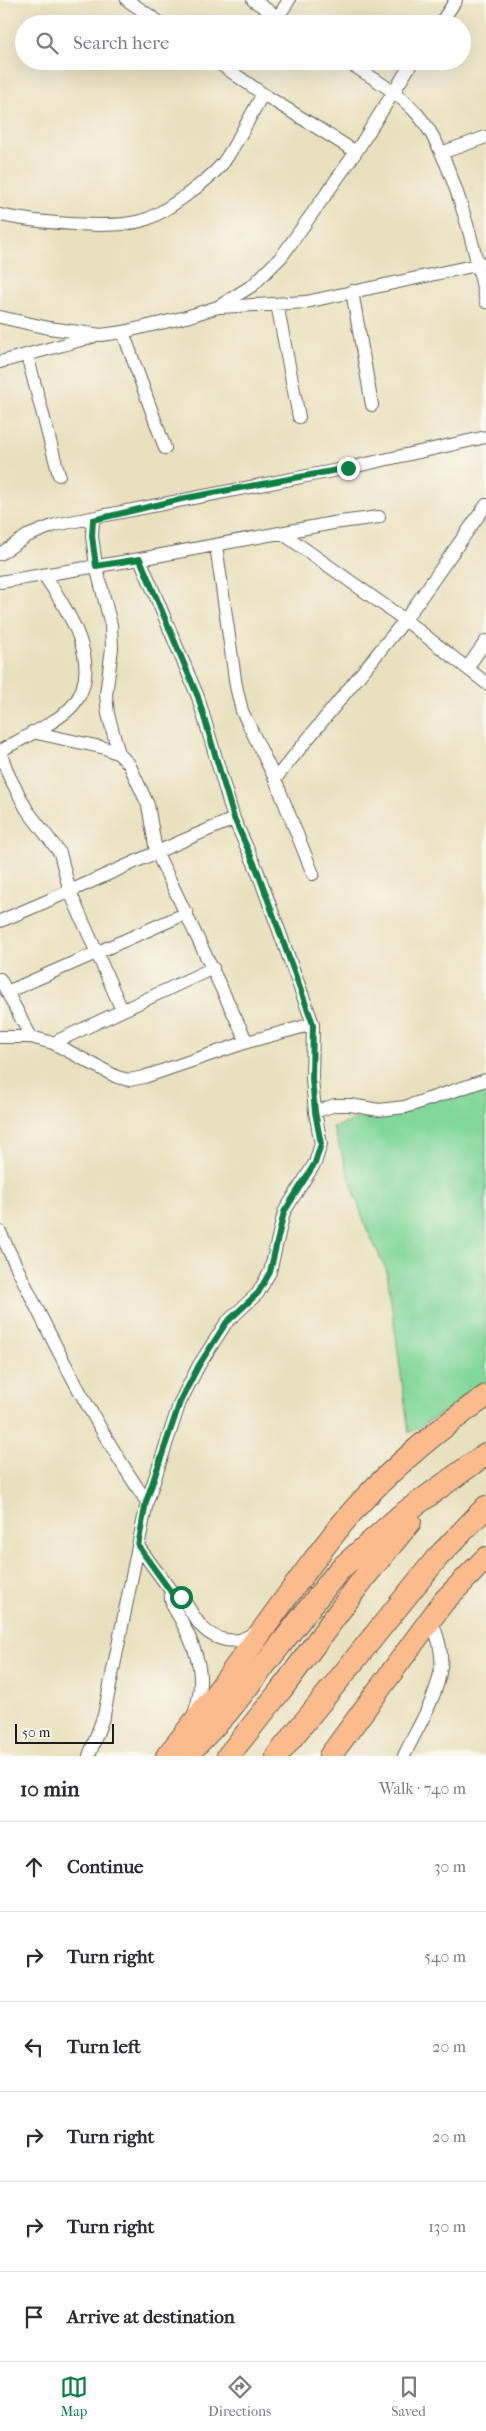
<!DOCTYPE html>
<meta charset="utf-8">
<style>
body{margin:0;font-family:"IM FELL French Canon",serif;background:#f7f7f7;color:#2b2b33}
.scale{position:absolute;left:15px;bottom:12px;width:99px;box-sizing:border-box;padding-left:5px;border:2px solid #1c1c1c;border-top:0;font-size:14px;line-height:18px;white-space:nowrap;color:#1c1c1c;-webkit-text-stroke:4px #fbf7ec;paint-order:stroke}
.stop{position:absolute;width:15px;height:15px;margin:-11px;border:4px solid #0b8043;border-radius:50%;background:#fff}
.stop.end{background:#0b8043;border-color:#fff;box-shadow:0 1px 5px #0008}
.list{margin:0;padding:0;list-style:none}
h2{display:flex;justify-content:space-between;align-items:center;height:65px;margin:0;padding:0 20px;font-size:21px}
h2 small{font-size:16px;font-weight:400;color:#7c7c81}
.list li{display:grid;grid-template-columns:32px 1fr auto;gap:15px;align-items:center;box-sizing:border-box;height:90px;padding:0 20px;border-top:1px solid #e1e1e2}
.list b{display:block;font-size:19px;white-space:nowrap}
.list em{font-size:16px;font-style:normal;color:#7c7c81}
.icon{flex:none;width:28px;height:28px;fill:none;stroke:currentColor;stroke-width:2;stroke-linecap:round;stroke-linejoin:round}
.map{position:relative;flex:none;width:486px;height:1756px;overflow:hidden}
.search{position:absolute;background:#fff;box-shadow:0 5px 20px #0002;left:15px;right:15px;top:15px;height:55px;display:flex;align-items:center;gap:12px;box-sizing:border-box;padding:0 18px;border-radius:28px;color:#7c7c81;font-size:19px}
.sheet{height:605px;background:#fff}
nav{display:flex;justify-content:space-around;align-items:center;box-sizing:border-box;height:70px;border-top:1px solid #e1e1e2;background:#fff;font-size:14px;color:#7c7c81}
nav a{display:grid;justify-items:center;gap:2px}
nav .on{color:#0b8043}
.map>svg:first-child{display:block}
.green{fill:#82d89b;stroke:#4f7a5c}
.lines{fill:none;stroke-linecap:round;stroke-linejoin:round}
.street-casing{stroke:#636155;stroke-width:14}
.highway-casing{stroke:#636155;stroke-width:24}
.street{stroke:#fff;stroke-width:12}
.highway{stroke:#fbbb8d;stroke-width:22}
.route{stroke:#0b8043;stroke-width:6}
</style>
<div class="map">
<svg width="486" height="1756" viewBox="0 0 486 1756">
<rect width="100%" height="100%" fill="#fbf7ec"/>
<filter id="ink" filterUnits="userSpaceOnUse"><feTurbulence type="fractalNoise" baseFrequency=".02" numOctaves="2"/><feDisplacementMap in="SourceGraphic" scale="10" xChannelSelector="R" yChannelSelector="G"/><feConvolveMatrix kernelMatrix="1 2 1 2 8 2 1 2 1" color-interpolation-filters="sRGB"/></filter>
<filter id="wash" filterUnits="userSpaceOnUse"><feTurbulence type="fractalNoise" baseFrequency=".0096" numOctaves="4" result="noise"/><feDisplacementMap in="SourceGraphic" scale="20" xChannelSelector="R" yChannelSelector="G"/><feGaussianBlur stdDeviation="1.12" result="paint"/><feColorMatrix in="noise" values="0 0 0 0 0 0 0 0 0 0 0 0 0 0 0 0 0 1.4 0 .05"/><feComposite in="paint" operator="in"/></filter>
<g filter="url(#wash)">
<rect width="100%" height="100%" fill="#e8e1bf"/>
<path class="green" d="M473 1084 486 1090V1387L409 1433 387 1272 365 1225 333 1127Z"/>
</g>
<g filter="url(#ink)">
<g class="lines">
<defs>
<path id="street" d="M127 0 162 24
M253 0 288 24
M278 17 289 0
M440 24 456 0
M216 61 263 94 356 152
M346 61C371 77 400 93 419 116 452 155 476 252 486 302
M441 153 486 137
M0 215C32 222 117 231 147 219 167 211 209 180 223 163 238 142 250 116 263 94
M352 291 372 405
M277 304 299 417
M221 307 306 302 486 263
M0 317 49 328 101 335 123 332 186 317 218 307 253 285 282 256 356 152 413 61
M123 332 165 448
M27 355 59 475
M0 362 92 337
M93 520 92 536 96 566 111 625 112 648 106 695 108 714 119 754
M282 533 405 620 486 683
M216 545 236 686 242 711 275 779 313 874
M0 554 27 536 55 525 348 468 486 437
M140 559 333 523 379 517
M0 582 140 559 198 697 234 819 257 870 313 1024 312 1079 315 1112 321 1144 315 1163 284 1212 270 1272 258 1293 226 1323 199 1365 180 1402 147 1502 104 1715 89 1756
M467 668 486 641
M32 732 105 748 119 754 129 764 148 805 156 851 247 1042
M0 751C19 740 62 720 74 704 105 664 66 608 44 575
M0 752 9 776 27 810 60 853 70 892 122 1010
M275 779 405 620 486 505
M0 921C79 889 155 851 234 819
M0 979 31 1037
M7 992 187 913
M0 1037H31L53 1043 117 1077 129 1080 144 1077 247 1042 313 1024
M53 1043 213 968
M315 1112 335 1105H350L379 1110 405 1107 486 1080
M0 1232C44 1325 89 1417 147 1502
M138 1546 171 1591C190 1594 191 1634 226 1640 238 1642 245 1639 255 1632
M171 1591C169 1603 176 1611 181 1620 198 1653 207 1678 194 1714
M404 1756C417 1728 437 1698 441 1667 443 1650 436 1633 431 1618"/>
<path id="highway" d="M167 1756C212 1702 252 1644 294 1587 316 1558 337 1527 362 1501 399 1462 441 1427 486 1396
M186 1756 227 1713 339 1570 400 1516 486 1454
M228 1756 281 1690 363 1579 410 1522
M277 1756 437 1558 486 1507
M330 1756 444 1601 486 1558"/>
</defs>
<use href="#street" class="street-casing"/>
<use href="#highway" class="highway-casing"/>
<use href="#street" class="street"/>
<use href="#highway" class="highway"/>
</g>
</g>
<g class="lines" filter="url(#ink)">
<path class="route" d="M181 1597 177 1592H171L138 1546 146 1502 180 1402 199 1365 226 1323 258 1293 270 1272 284 1212 315 1163 321 1144 315 1112 312 1079 313 1024 257 870 234 818 198 697 140 559 96 566 92 536 93 520 186 498 348 468"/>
</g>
</svg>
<div class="scale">50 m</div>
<div class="stop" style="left:181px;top:1597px"></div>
<div class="stop end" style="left:348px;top:468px"></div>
<div class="search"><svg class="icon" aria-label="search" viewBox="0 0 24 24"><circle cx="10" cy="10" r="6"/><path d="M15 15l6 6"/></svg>Search here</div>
</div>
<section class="sheet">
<h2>10 min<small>Walk · 740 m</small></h2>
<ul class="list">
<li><svg class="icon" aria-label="ahead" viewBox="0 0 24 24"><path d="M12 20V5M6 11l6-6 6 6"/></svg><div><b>Continue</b></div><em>30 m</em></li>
<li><svg class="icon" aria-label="right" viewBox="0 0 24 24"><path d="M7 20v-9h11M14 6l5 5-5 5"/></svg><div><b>Turn right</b></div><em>540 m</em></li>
<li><svg class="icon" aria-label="left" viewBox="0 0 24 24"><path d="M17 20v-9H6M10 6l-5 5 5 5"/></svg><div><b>Turn left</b></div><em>20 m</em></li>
<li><svg class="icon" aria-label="right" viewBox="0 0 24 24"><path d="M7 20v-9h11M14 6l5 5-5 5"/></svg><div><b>Turn right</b></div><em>20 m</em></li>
<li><svg class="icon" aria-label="right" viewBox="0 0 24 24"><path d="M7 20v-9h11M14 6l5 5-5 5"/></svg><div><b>Turn right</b></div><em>130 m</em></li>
<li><svg class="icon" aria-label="arrive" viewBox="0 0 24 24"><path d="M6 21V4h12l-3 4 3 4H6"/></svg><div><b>Arrive at destination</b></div></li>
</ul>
</section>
<nav>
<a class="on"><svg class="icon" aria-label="map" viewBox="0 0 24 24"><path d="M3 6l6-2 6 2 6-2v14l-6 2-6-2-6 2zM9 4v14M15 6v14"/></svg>Map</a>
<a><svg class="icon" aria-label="directions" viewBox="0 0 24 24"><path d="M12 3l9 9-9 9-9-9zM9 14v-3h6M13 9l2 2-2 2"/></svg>Directions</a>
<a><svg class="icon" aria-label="saved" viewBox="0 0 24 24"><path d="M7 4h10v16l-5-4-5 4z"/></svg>Saved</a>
</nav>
